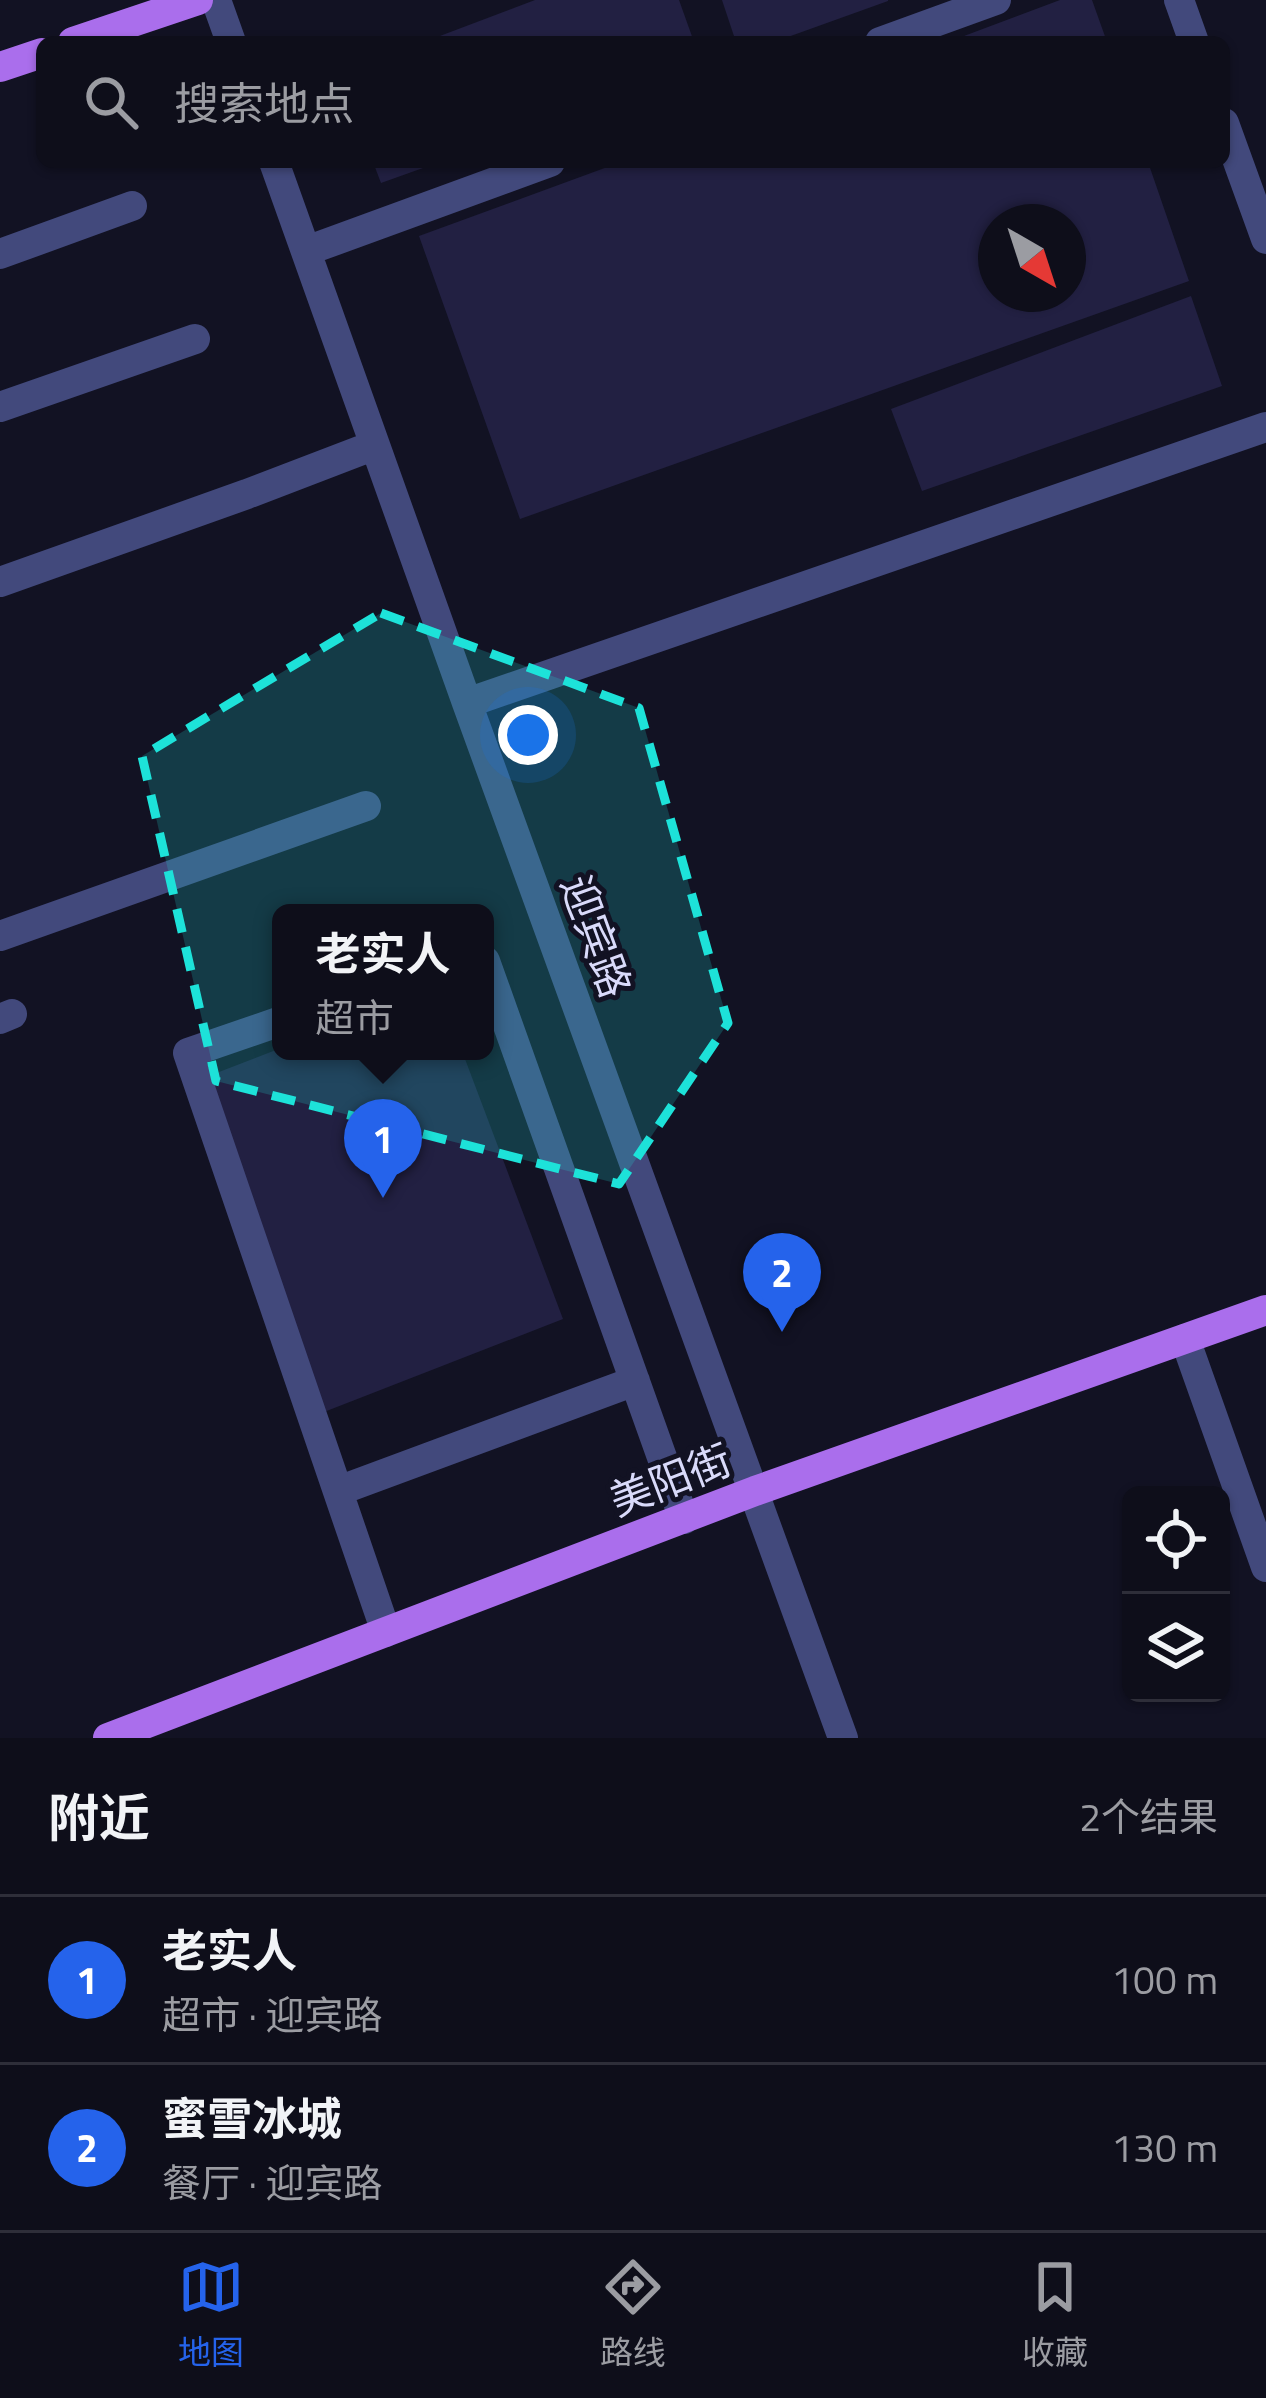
<!DOCTYPE html>
<html lang="zh">
<meta charset="utf-8">
<style>
body{margin:0;font-family:"Titillium Web","Noto Sans SC",sans-serif;background:#171723;color:#f1f3f6}
.controls{position:absolute;right:36px;bottom:36px;display:grid;overflow:hidden;border-radius:18px;box-shadow:0 3px 9px #0004}
.controls button{width:108px;height:108px;display:grid;place-items:center;padding:0;border:0;border-bottom:3px solid #2e2e39;background:#0e0e1a;color:#f1f3f6;font:60px sans-serif}
.compass{position:absolute;left:978px;top:204px;width:108px;height:108px;border-radius:50%;background:#0e0e1a;box-shadow:0 3px 9px #0004;rotate:141deg}
.you{position:absolute;left:528px;top:735px;width:42px;height:42px;margin:-30px;border:9px solid #fff;border-radius:50%;background:#1a73e8;box-shadow:0 0 0 18px #1a73e833}
.badge{display:grid;place-items:center;width:78px;height:78px;border-radius:50%;background:#2563eb;color:#fff;font-size:39px;font-weight:700}
.pin{position:absolute;translate:-50% -99px;filter:drop-shadow(0 3px 6px #0008)}
.pin::after{content:'';position:absolute;top:63px;width:42px;height:36px;background:inherit;clip-path:polygon(0 0,100% 0,50% 100%)}
.popup{position:absolute;left:272px;top:904px;width:222px;height:156px;box-sizing:border-box;display:grid;place-content:center;border-radius:18px;background:#0e0e1a;filter:drop-shadow(0 3px 9px #0005);font-size:39px;white-space:nowrap;color:#9b9ca2}
.popup b{font-size:45px;color:#f1f3f6}
.popup::after{content:'';position:absolute;left:50%;top:100%;margin-left:-24px;border:24px solid transparent;border-top-color:#0e0e1a}
.list{margin:0;padding:0;list-style:none}
h2{display:flex;justify-content:space-between;align-items:center;height:156px;margin:0;padding:0 48px;font-size:51px}
h2 small{font-size:39px;font-weight:400;color:#9b9ca2}
.list li{display:grid;grid-template-columns:78px 1fr auto;gap:36px;align-items:center;box-sizing:border-box;height:168px;padding:0 48px;border-top:3px solid #2e2e39}
.list b{display:block;font-size:45px;white-space:nowrap}
.list p{margin:0;font-size:39px;white-space:nowrap;color:#9b9ca2}
.list em{font-size:39px;font-style:normal;color:#9b9ca2}
.icon{flex:none;width:66px;height:66px;fill:none;stroke:currentColor;stroke-width:2;stroke-linecap:round;stroke-linejoin:round}
.map{position:relative;flex:none;width:1266px;height:1738px;overflow:hidden}
.search{position:absolute;background:#0e0e1a;box-shadow:0 3px 9px #0004;left:36px;right:36px;top:36px;height:132px;display:flex;align-items:center;gap:30px;box-sizing:border-box;padding:0 42px;border-radius:18px;color:#9b9ca2;font-size:45px}
.sheet{height:492px;background:#0e0e1a}
nav{display:flex;justify-content:space-around;align-items:center;box-sizing:border-box;height:168px;border-top:3px solid #2e2e39;background:#0e0e1a;font-size:33px;color:#9b9ca2}
nav a{display:grid;justify-items:center;gap:6px}
nav .on{color:#2563eb}
.map>svg:first-child{display:block}
.building{fill:#222042;fill-rule:evenodd}
.lines{fill:none;stroke-linecap:round;stroke-linejoin:round}
.minor{stroke:#42497c;stroke-width:30}
.major{stroke:#aa6eec;stroke-width:30}
.marked{fill:#1de2d9;fill-opacity:0.2;stroke:#1de2d9;stroke-width:9;stroke-dasharray:24 15;stroke-linejoin:round}
.labels{text-anchor:middle;dominant-baseline:central;stroke-width:10;stroke-linejoin:round;paint-order:stroke}
.street-label{font-size:42px;fill:#d9dafa;stroke:#121223}
</style>
<div class="map">
<svg width="1266" height="1738" viewBox="0 0 1266 1738">
<rect width="100%" height="100%" fill="#121223"/>
<path class="building" d="M535 0H679L694 42H424Z
M722 0H888V1L774 42H736Z
M1060 0H1092L1107 42H948Z
M373 162H436L437 163 381 183Z
M621 162H1148L1189 281 520 519 419 236ZM996 222H1068V294H996Z
M1191 296 1222 386 922 491 891 409Z
M281 1048V1051H462L563 1319 324 1412 206 1077Z"/>
<g class="lines">
<path class="minor" d="M216 0 231 42
M1179 0 1194 42
M880 42 996 0
M1224 123 1266 239
M274 162 467 703 843 1738
M306 251 550 162
M0 254 132 206
M0 407 195 339
M0 582 247 494 375 445
M467 703 1266 427
M0 936 366 806
M485 961 684 1519
M0 1019 12 1014
M281 1021 188 1053 386 1632
M1185 1339 1266 1567
M338 1491 635 1381"/>
<path class="major" d="M73 42 198 0
M0 67 42 53
M108 1738 755 1491 1266 1310"/>
</g>
<path class="marked" d="M381 613 639 708 728 1023 619 1184 216 1081 142 756Z"/>
<g class="labels">
<g class="street-label">
<text transform="translate(597 936) rotate(70)">迎宾路</text>
<text transform="translate(670 1479) rotate(-21)">美阳街</text>
</g>
</g>
</svg>
<div class="controls">
<button><svg class="icon" aria-label="locate" viewBox="0 0 24 24"><circle cx="12" cy="12" r="6"/><path d="M12 2v4M12 18v4M2 12h4M18 12h4"/></svg></button>
<button><svg class="icon" aria-label="layers" viewBox="0 0 24 24"><path d="M12 4l9 5-9 5-9-5zM3 14l9 5 9-5"/></svg></button>
</div>
<svg class="compass" viewBox="-18 -18 36 36"><path d="M0-13l5 13h-10z" fill="#e53935"/><path d="M0 13l5-13h-10z" fill="#9b9ca2"/></svg>
<div class="you"></div>
<div class="pin badge" style="left:383px;top:1198px">1</div>
<div class="popup"><b>老实人</b>超市</div>
<div class="pin badge" style="left:782px;top:1332px">2</div>
<div class="search"><svg class="icon" aria-label="search" viewBox="0 0 24 24"><circle cx="10" cy="10" r="6"/><path d="M15 15l6 6"/></svg>搜索地点</div>
</div>
<section class="sheet">
<h2>附近<small>2个结果</small></h2>
<ul class="list">
<li><span class="badge">1</span><div><b>老实人</b><p>超市 · 迎宾路</p></div><em>100 m</em></li>
<li><span class="badge">2</span><div><b>蜜雪冰城</b><p>餐厅 · 迎宾路</p></div><em>130 m</em></li>
</ul>
</section>
<nav>
<a class="on"><svg class="icon" aria-label="map" viewBox="0 0 24 24"><path d="M3 6l6-2 6 2 6-2v14l-6 2-6-2-6 2zM9 4v14M15 6v14"/></svg>地图</a>
<a><svg class="icon" aria-label="directions" viewBox="0 0 24 24"><path d="M12 3l9 9-9 9-9-9zM9 14v-3h6M13 9l2 2-2 2"/></svg>路线</a>
<a><svg class="icon" aria-label="saved" viewBox="0 0 24 24"><path d="M7 4h10v16l-5-4-5 4z"/></svg>收藏</a>
</nav>
